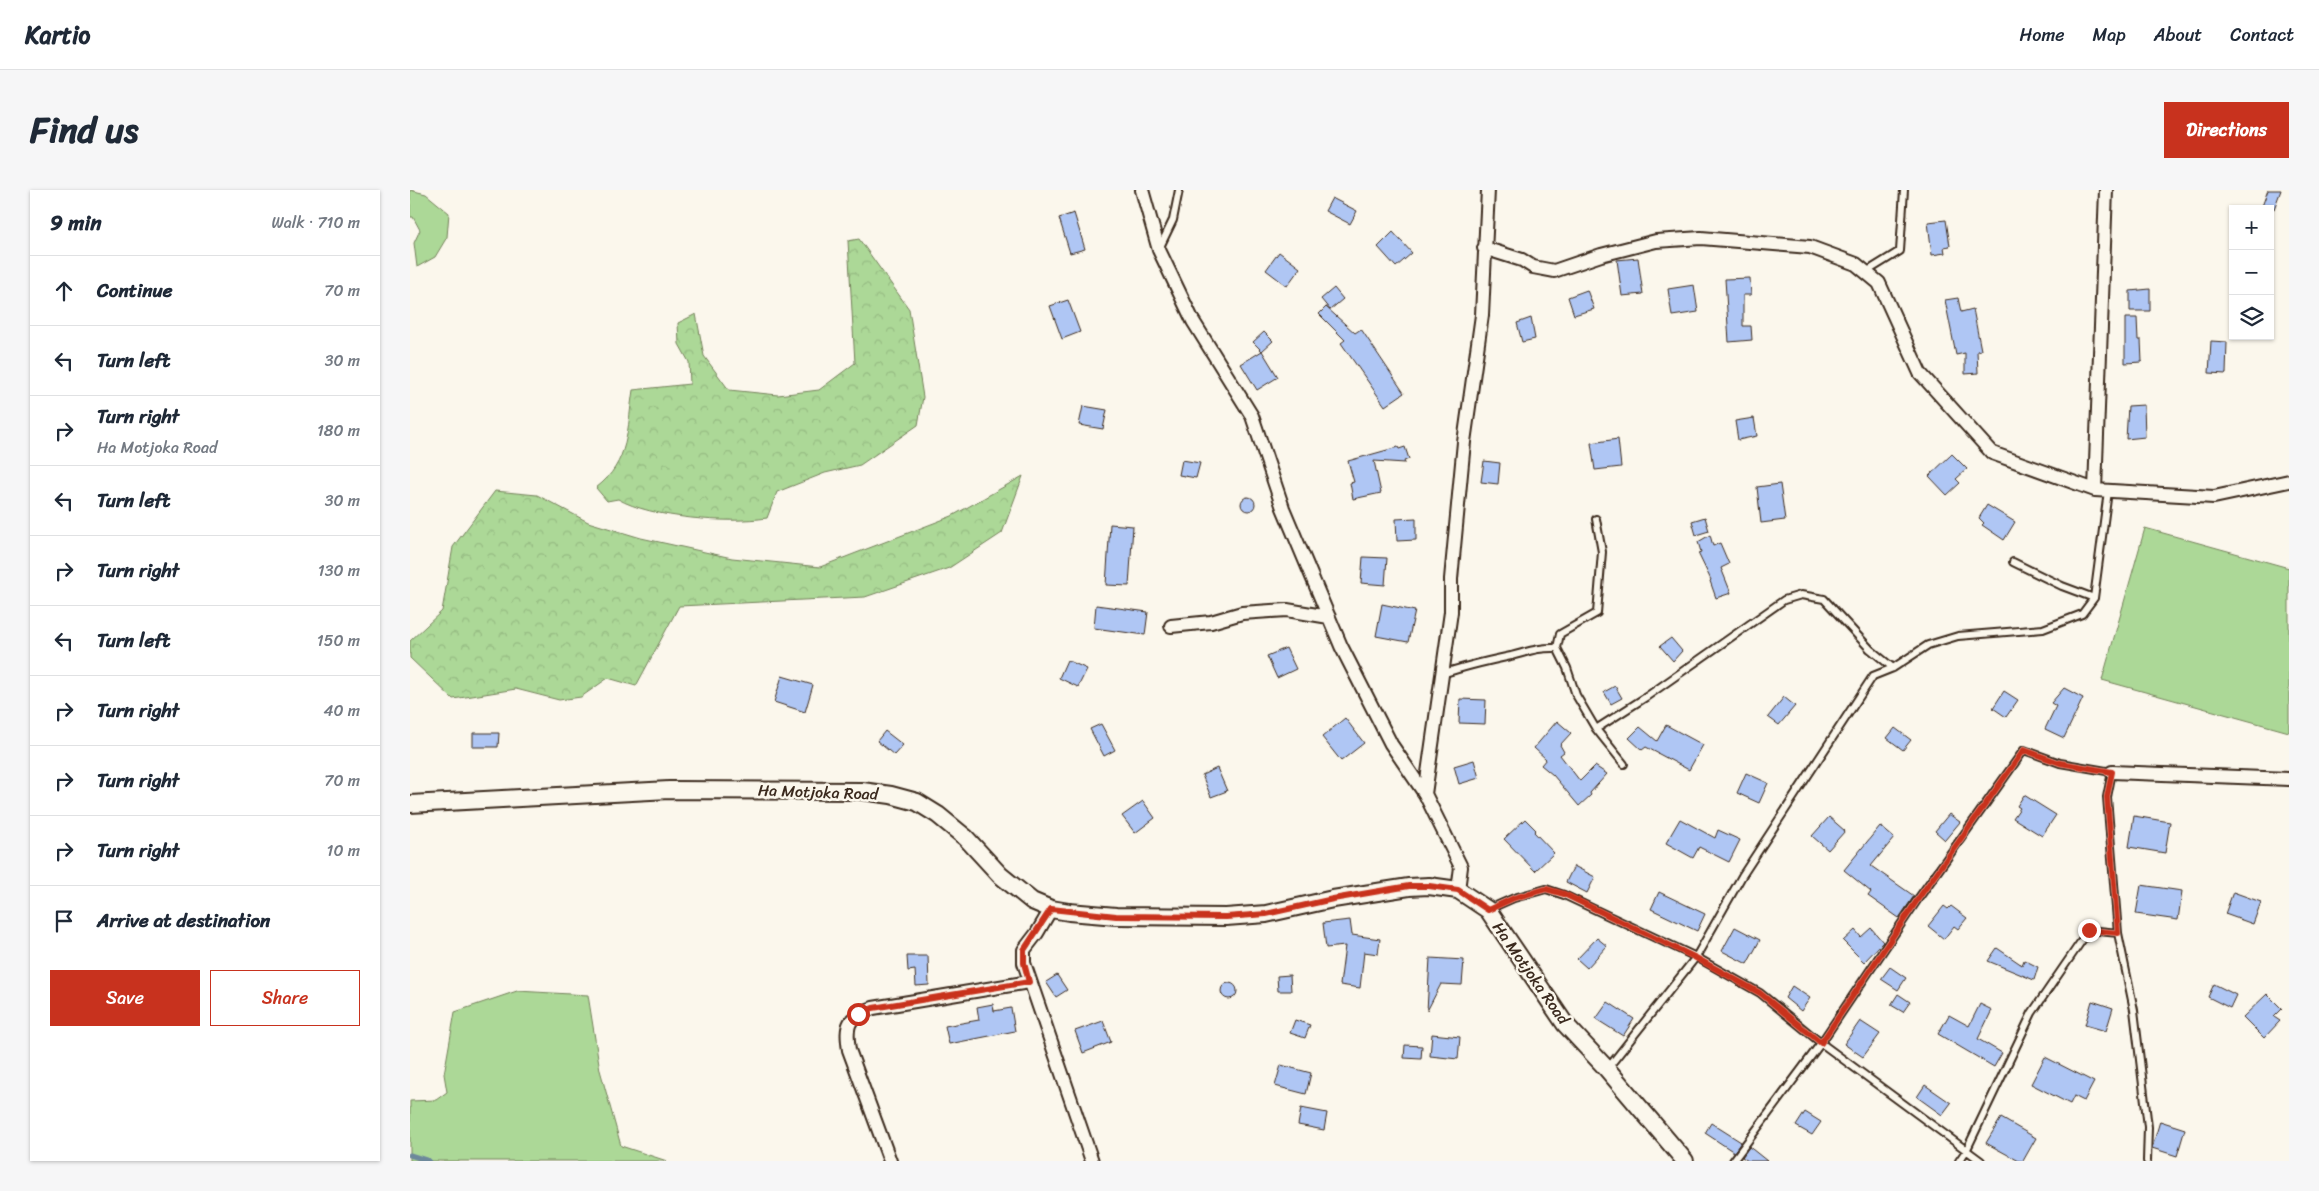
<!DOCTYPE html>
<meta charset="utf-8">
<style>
body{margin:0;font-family:Sriracha,sans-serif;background:#f6f6f7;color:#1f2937}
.controls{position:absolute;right:15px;top:15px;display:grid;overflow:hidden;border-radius:0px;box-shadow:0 1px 4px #0004}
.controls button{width:45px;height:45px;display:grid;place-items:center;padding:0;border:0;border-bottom:1px solid #e0e1e3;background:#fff;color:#1f2937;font:25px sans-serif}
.stop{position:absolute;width:15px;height:15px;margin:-11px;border:4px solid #c8321e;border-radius:50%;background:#fff}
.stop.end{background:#c8321e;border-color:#fff;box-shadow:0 1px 5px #0008}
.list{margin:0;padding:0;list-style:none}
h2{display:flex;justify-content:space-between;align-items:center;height:65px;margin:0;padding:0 20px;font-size:21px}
h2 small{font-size:16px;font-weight:400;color:#747a83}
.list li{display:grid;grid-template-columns:32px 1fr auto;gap:15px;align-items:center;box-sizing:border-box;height:70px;padding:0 20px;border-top:1px solid #e0e1e3}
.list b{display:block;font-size:19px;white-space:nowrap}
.list p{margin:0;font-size:16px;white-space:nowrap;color:#747a83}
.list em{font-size:16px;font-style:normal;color:#747a83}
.actions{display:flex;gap:10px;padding:15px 20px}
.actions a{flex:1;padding:11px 0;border:1px solid #c8321e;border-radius:0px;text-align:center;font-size:18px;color:#c8321e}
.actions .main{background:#c8321e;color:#fff}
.icon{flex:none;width:28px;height:28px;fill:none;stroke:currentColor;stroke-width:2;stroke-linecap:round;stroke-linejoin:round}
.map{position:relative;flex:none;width:1879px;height:971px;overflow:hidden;border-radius:0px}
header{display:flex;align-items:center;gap:30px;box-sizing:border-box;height:70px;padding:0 25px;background:#fff;border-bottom:1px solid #e0e1e3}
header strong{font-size:24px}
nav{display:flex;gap:28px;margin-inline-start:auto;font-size:18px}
.intro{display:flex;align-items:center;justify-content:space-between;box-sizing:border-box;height:120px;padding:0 30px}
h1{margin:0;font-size:35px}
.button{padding:12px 22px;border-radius:0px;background:#c8321e;color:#fff;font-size:18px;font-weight:700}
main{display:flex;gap:30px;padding:0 30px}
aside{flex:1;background:#fff;border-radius:0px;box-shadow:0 1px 4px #0004}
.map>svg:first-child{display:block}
.grass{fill:#acd897;stroke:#74815a}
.forest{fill:url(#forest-crowns);stroke:#74815a}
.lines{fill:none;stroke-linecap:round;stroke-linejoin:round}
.stream{stroke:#6d889b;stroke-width:5}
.building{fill:#afc6f4;stroke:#3b2a1e}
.service-casing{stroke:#3b2a1e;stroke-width:10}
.minor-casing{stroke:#3b2a1e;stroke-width:16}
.tertiary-casing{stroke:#3b2a1e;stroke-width:20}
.service{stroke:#fbf7ec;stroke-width:6}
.minor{stroke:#fbf7ec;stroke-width:12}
.tertiary{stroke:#fbf7ec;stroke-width:16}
.route{stroke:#c8321e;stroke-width:6}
.labels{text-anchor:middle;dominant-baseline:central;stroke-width:5;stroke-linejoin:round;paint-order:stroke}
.street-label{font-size:16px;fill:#3b2a1e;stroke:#fbf7ec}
</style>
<header>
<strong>Kartio</strong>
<nav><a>Home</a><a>Map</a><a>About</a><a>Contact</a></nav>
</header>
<div class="intro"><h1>Find us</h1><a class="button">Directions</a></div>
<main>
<aside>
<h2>9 min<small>Walk · 710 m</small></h2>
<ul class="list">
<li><svg class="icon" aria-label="ahead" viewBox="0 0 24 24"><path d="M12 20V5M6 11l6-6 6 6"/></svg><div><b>Continue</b></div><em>70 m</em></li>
<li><svg class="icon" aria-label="left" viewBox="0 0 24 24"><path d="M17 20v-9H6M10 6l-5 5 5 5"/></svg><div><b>Turn left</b></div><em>30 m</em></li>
<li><svg class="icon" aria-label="right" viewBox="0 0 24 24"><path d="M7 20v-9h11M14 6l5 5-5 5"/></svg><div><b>Turn right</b><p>Ha Motjoka Road</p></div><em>180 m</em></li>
<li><svg class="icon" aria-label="left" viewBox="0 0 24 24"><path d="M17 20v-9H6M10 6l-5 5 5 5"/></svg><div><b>Turn left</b></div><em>30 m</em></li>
<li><svg class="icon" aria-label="right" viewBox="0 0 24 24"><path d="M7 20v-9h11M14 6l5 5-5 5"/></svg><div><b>Turn right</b></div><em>130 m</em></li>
<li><svg class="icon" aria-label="left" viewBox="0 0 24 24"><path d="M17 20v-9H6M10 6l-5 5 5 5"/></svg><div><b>Turn left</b></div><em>150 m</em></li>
<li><svg class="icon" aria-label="right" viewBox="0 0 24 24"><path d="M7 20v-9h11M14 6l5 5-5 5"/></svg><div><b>Turn right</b></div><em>40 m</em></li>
<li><svg class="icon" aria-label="right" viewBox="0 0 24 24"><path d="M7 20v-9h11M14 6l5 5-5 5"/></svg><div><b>Turn right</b></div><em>70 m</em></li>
<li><svg class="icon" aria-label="right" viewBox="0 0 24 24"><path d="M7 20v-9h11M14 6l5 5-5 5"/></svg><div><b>Turn right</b></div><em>10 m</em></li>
<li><svg class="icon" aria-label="arrive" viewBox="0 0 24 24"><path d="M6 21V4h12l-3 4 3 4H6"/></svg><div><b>Arrive at destination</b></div></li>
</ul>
<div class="actions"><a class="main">Save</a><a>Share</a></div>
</aside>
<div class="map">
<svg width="1879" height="971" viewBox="0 0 1879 971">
<defs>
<pattern id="forest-crowns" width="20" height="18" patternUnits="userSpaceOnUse" patternTransform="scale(1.25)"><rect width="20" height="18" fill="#acd897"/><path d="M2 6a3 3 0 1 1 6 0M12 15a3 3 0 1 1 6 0" fill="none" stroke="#95ba82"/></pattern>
</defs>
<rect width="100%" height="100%" fill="#fbf7ec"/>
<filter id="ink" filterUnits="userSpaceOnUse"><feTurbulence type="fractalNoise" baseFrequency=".02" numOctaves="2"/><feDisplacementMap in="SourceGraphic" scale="10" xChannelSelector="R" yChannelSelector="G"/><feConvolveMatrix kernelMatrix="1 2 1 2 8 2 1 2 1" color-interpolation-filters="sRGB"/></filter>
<g filter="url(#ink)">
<path class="grass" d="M0 0 16 4 39 23 37 47 25 67 7 77 4 53 10 40 3 27H0Z
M1735 338 1879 378V542L1692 490Z
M107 801 178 805 190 880 211 956 257 971H0V911L26 910 37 902 34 884 45 822Z"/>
<path class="forest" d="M449 49 499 119 513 207 508 235 450 275 415 283 367 302 357 328C318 334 241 328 208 309L197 311 186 298C220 272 217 238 223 200L280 194 279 172 269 154 268 133 286 124 294 166 319 200 368 205 409 200 445 173 438 51Z
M613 286 592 343 539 378 455 407 269 416 226 496 198 488 171 507 149 510 106 499 43 509 0 468V451L32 421 43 357 85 301 127 305 178 332 231 348 322 368 410 377 542 326Z"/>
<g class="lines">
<path class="stream" d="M0 965 19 971"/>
</g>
<path class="building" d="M1858 0H1871L1864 19H1851Z
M922 8 947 21 940 34 915 21Z
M664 23 675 59 660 63 649 28Z
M1536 30 1540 56 1534 57 1535 63 1522 65 1518 32Z
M983 42 1002 63 986 77 968 57Z
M869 62 890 78 877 96 856 80Z
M1228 68 1233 104 1212 106 1207 70Z
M1340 88 1341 105H1333V136H1341L1342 150 1319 152 1315 89Z
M1284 95 1288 122 1262 126 1258 99Z
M924 98 933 109 920 120 911 109Z
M1740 99V121H1720V101Z
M1177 100 1184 119 1164 125 1158 107Z
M1548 108 1551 122 1563 119 1571 160 1567 161 1568 183 1555 184V163L1546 165 1535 110Z
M658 110 670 142 652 149 640 116Z
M916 117 945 143 951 139 994 203 975 216 931 153 935 150 909 124Z
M1121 128 1125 149 1112 152 1107 133Z
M1715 128H1727L1728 150H1731L1732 172 1715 173Z
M854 142 863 151 852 161 843 152Z
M1801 151 1817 152 1816 184 1799 183Z
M852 161 868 187 847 200 831 174Z
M1734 215 1735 247 1716 249 1718 216Z
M673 216 697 220 693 239 669 235Z
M1344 228 1347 246 1328 250 1325 231Z
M1208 249 1211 277 1185 280 1181 253Z
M988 257 989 259 995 257 999 269 994 271 995 273 964 271 971 303 943 309 940 293 944 292 938 271Z
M1542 264 1557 279 1546 289 1550 293 1537 305 1519 286Z
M772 270 790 273 786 288 769 285Z
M1074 271 1090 273 1088 294 1071 292Z
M1370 294 1375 330 1351 333 1347 297Z
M831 314a7 7 0 1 1 14 0a7 7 0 1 1-14 0Z
M1577 315 1605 332 1594 350 1572 335 1574 333 1569 328Z
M1295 327 1299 341 1286 345 1282 331Z
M1006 328V350L987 351 986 329Z
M700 334 723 336 719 396 696 395Z
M1300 345 1303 356 1310 353 1319 374 1311 378 1321 403 1306 408 1300 391 1301 390 1288 363 1291 362 1288 352Z
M953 367 977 368 975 395 951 393Z
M972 414 1005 421 998 452 966 446Z
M686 415 738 422 735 445 684 438Z
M1261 448 1272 461 1263 471 1250 456Z
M876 458 886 479 867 488 857 466Z
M657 470 677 479 668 497 649 488Z
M372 486 403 495 395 522 364 512Z
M1205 496 1212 508 1201 514 1194 502Z
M1654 498 1673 508 1654 548 1635 539 1646 516 1641 513Z
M1594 501 1608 510 1596 527 1583 518Z
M1374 507 1385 516 1369 535 1358 527Z
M1050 509 1076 510 1075 534 1049 533Z
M935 528 954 553 931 571 912 547Z
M1147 531 1161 543 1150 555 1154 562 1150 565 1170 591 1185 576 1197 584 1180 603 1181 605 1169 616 1143 585 1131 575 1136 569 1124 558Z
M691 534 705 560 694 566 680 539Z
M1256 535 1293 555 1279 580 1236 557 1232 560 1219 548 1230 537 1247 551Z
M1485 538 1501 550 1493 560 1477 548Z
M475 541 493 555 484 565 467 551Z
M63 543H89L88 557H63Z
M1064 570 1069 588 1049 594 1044 576Z
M807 578 817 601 801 607 792 585Z
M1336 583 1358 593 1349 613 1327 603Z
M1614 605 1646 625 1632 646 1603 628 1610 618 1607 616Z
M733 611 745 628 725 643 712 626Z
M1539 624 1550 632 1535 650 1525 641Z
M1724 626 1760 632 1755 663 1719 657Z
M1419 627 1435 641 1418 660 1402 646Z
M1115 629 1126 640 1124 642 1144 663 1125 681 1094 649Z
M1270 629 1305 648 1308 640 1330 650 1319 672 1289 657 1283 668 1256 653Z
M1470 636 1484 648 1461 676 1504 706 1489 728 1458 706 1461 702 1434 680Z
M1164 676 1185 687 1177 703 1156 692Z
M1731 695 1772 701 1768 730 1726 724Z
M1249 702 1295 724 1287 741 1241 719Z
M1823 702 1851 712 1843 734 1815 724Z
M1534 716 1538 719 1541 716 1557 728 1548 739 1544 736 1534 749 1518 736Z
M940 730 942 745 970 749 968 764 954 762 950 798 930 795 935 756 916 758 913 733Z
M1325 737 1350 750 1337 774 1312 761Z
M1461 738 1473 752 1454 772 1433 751 1445 740 1451 747Z
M1187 748 1197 756 1177 778 1167 769Z
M1587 758 1612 775 1614 770 1628 777 1624 790 1578 771Z
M497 766H518L519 795 506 796 505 780 498 781Z
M1020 768 1054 770 1052 795 1031 794 1017 821Z
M1480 777 1496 788 1488 800 1471 789Z
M647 785 657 800 646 807 636 792Z
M880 785 881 801H868L867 786Z
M811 801a8 8 0 1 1 16 0a8 8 0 1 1-16 0Z
M1804 794 1826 805 1820 818 1798 807Z
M1382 796 1400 808 1391 821 1375 808Z
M1488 804 1500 812 1493 822 1481 815Z
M1857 804 1872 819 1864 827 1870 831 1854 848 1833 827Z
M1682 811 1703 818 1696 841 1675 835Z
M1198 812 1224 829 1213 846 1186 829Z
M583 814 584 821 601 818 605 841 539 854 535 836 569 830 567 817Z
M1570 814 1582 820 1568 849 1592 863 1584 877 1528 844 1539 825 1559 836Z
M885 830 900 835 895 848 880 843Z
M693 831 701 852 673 863 665 841Z
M1450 831 1470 844 1453 867 1434 854Z
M1022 844 1050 847 1048 869 1020 866Z
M995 855 1012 856 1011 869 994 868Z
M1635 867 1684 892 1674 911 1664 906 1660 914 1621 894Z
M871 875 901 883 896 904 865 896Z
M1515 895 1541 913 1532 925 1507 907Z
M891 918 917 923 914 940 888 935Z
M1395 922 1411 932 1402 945 1386 936Z
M1591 928 1626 948 1613 971H1609L1576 953Z
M1750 931 1775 939 1767 966 1742 958Z
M1301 933 1331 952 1324 962 1295 943Z
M1339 957 1342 959 1357 971H1338L1332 967Z"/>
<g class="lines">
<defs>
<path id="service" d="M749 59 763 30 769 0
M1456 82 1490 61 1494 0
M1603 372 1652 396 1684 408
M1147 458 1150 444 1187 423 1192 362 1186 329
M1032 484C1055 476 1077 471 1101 466 1117 462 1129 457 1147 458L1157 478 1166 505 1186 539 1214 574
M1186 539 1236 507 1374 410 1391 405 1414 409 1460 459 1483 478
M1079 719 1104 708 1136 699 1154 705 1286 767 1350 803 1411 853 1571 971
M1198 878 1286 767 1332 686 1463 486 1483 478 1518 455 1548 446 1633 439 1672 424 1684 408 1698 301
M1323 971 1411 853 1508 709 1614 560 1650 573 1702 582 1697 607 1708 743 1724 820 1738 937 1737 971
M1549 971 1556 961 1622 823 1679 740 1708 743"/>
<path id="minor" d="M732 0 749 60 783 131 842 226 873 318 931 456 981 554 1015 604 1051 677 1048 700
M1074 58 1112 70 1123 77 1144 81 1191 65 1246 51 1291 48 1400 57 1446 74 1469 93 1510 183 1582 263 1685 300 1804 307 1879 291
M1685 300 1696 0
M761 436 801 432 832 423 877 420 919 427
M1702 582 1879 589
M1015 604 1041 422V389L1054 252 1072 125 1078 0
M641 719 627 743 614 760V773L682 971
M480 971 439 860C435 834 438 827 463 818L619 792"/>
<path id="tertiary" d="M0 614 259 600 452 601 481 605 507 612 528 625 556 648 590 685 622 711 641 719 659 722 706 726 816 727 856 724 923 709 999 697 1019 696 1048 700 1078 720 1155 834 1197 879 1275 971"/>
</defs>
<use href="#service" class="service-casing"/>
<use href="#minor" class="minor-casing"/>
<use href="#tertiary" class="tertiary-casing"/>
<use href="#service" class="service"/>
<use href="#minor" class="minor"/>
<use href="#tertiary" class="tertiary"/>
</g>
</g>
<g class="lines" filter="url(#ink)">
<path class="route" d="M448 824 463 818 619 792 614 773V760L641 719 706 726 816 727 856 724 923 709 999 696H1019L1048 700 1078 720 1104 708 1136 699 1154 704 1286 768 1350 803 1411 853 1508 709 1614 560 1650 573 1702 582 1697 607 1708 743 1679 740"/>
</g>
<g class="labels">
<g class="street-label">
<text transform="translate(408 602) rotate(2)">Ha Motjoka Road</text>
<text transform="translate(1121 783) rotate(55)">Ha Motjoka Road</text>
</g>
</g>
</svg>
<div class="controls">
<button>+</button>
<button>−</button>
<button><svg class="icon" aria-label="layers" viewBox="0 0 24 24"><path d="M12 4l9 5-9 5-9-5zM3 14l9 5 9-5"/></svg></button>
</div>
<div class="stop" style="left:448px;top:824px"></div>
<div class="stop end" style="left:1679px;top:740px"></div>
</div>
</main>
